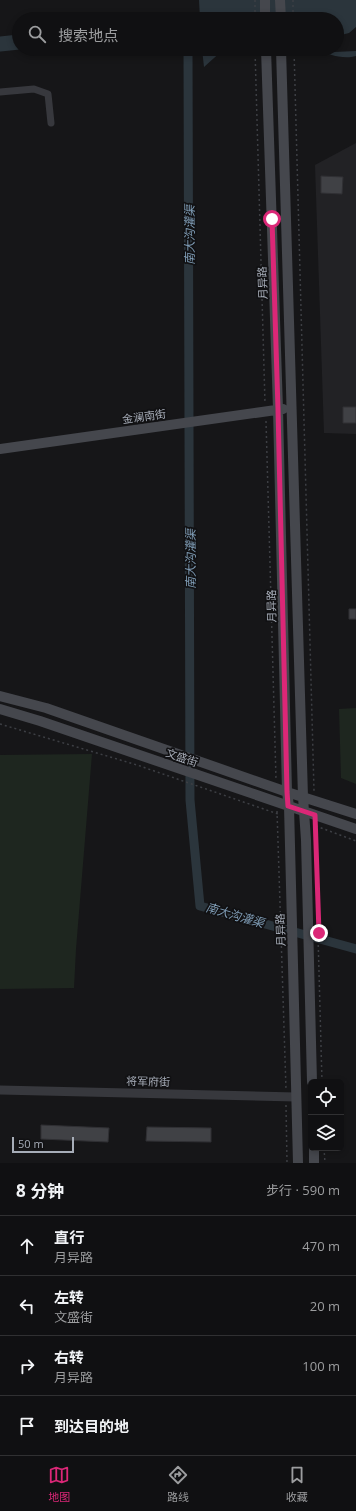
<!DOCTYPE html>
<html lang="zh">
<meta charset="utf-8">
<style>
body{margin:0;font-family:"Open Sans","Noto Sans SC",sans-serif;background:#1e1e20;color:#f1f3f6}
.controls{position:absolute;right:12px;bottom:12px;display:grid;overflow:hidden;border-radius:6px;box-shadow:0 2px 6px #0003}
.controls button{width:36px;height:36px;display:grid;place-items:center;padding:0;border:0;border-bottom:1px solid #303032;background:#101012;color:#f1f3f6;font:20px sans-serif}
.scale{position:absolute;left:12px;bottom:10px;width:62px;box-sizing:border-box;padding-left:4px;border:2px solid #a7adb8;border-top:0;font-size:11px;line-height:14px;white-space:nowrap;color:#a7adb8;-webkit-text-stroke:3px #111113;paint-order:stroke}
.stop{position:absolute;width:12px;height:12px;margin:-9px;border:3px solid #db2777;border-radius:50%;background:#fff}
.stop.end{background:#db2777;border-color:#fff;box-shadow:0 1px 4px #0008}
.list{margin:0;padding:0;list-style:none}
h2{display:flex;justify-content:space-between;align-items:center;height:52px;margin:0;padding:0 16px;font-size:17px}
h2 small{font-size:13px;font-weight:400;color:#9c9d9f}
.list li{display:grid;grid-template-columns:26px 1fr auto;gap:12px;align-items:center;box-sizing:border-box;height:60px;padding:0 16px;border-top:1px solid #303032}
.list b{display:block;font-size:15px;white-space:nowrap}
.list p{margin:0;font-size:13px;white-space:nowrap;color:#9c9d9f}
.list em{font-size:13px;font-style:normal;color:#9c9d9f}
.icon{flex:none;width:22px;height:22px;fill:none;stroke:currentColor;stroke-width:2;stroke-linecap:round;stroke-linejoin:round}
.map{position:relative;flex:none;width:356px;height:1163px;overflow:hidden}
.search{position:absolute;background:#101012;box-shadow:0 2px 6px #0003;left:12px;right:12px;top:12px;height:44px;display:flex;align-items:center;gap:10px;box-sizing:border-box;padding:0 14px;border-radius:22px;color:#9c9d9f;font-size:15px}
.sheet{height:292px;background:#101012}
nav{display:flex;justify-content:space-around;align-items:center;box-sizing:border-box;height:56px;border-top:1px solid #303032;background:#101012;font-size:11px;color:#9c9d9f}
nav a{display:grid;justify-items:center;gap:2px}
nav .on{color:#db2777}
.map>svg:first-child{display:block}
.built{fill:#222225}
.green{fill:#1e261f}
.water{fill:#2b353c}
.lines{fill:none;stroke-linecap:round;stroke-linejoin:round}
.canal{stroke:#2b353c;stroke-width:9}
.river{stroke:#2b353c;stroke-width:15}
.building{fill:#404145;stroke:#303034}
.path{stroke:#3d3f44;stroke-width:1.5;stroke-dasharray:2 3;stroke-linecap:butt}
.minor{stroke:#37383d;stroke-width:7}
.tertiary{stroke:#37383d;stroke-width:9}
.secondary{stroke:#45474d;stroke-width:10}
.route{stroke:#db2777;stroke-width:5}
.labels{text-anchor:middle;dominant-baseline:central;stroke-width:3.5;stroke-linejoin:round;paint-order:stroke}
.street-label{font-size:11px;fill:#a7adb8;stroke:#111113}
.water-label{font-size:12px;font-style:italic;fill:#7e9bb4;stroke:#111113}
</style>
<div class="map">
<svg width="356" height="1163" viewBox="0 0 356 1163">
<rect width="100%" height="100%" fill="#161618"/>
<path class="built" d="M356 143V434L324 433 315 165Z"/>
<path class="green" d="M356 708V784L341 778 339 709Z
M92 754 76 949 74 988 0 989V755Z"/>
<path class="water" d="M199 0H356V27L349 33 337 36V19H200Z
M202 49H224L204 67Z
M315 49H333L334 52 356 51V56C343 60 327 54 315 49Z"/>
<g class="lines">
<path class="canal" d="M188 49 190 800 200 906 356 949"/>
<path class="river" d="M0 44 19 42"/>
</g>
<path class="building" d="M321 176 343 177 342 194 321 193Z
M343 407H356V423H343Z
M349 609H356V619H349Z
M41 1125 109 1128 108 1142 41 1139Z
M147 1127 211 1128V1142L146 1141Z"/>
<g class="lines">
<path class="path" d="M255 0V19
M293 0V19
M255 49 265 403
M294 49 314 791
M266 421 276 779
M0 724 137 765 278 814
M277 811 286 1089
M315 825 322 1082
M316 826 356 841
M286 1105 287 1163
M324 1148 325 1163"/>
<path class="minor" d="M0 92 34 89 48 94 51 123"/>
<path class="tertiary" d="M0 1090 296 1097"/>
<path class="secondary" d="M265 0V19
M280 0 281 19
M266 49 278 409 287 792 289 806 298 1163
M281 49 303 797 306 840 312 1082
M0 449 283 409
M0 696 46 708 287 792 356 814
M0 709 40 721 356 829
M314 1148V1163"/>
</g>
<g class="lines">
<path class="route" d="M272 219 278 409 287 792 288 806 315 815 319 933"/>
</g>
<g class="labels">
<g class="street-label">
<text transform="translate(262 283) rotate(-92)">月异路</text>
<text transform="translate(144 416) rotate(-8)">金澜南街</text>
<text transform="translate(271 606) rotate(-91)">月异路</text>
<text transform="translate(182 757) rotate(19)">文盛街</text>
<text transform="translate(280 930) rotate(-92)">月异路</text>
<text transform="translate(148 1081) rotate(1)">将军府街</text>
</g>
<g class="water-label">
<text transform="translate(189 235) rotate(-90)">南大沟灌渠</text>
<text transform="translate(190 559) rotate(-90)">南大沟灌渠</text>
<text transform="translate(235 915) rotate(16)">南大沟灌渠</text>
</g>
</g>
</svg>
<div class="controls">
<button><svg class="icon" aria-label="locate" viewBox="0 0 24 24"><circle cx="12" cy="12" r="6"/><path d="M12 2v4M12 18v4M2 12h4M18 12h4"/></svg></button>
<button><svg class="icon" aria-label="layers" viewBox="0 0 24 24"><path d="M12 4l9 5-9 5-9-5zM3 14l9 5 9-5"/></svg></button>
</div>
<div class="scale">50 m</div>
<div class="stop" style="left:272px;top:219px"></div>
<div class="stop end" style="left:319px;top:933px"></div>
<div class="search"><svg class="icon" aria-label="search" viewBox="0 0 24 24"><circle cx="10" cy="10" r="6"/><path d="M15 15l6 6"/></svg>搜索地点</div>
</div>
<section class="sheet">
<h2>8 分钟<small>步行 · 590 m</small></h2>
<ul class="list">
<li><svg class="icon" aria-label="ahead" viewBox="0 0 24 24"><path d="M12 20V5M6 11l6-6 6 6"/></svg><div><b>直行</b><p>月异路</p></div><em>470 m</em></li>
<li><svg class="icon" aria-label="left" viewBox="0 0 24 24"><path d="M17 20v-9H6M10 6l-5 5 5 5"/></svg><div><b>左转</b><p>文盛街</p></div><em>20 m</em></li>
<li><svg class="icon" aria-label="right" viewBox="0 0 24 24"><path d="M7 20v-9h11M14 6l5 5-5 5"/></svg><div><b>右转</b><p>月异路</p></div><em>100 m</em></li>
<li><svg class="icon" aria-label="arrive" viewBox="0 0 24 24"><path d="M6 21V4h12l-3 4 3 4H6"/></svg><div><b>到达目的地</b></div></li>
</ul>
</section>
<nav>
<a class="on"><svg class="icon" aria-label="map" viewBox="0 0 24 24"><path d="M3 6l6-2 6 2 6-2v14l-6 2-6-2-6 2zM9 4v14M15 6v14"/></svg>地图</a>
<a><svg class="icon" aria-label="directions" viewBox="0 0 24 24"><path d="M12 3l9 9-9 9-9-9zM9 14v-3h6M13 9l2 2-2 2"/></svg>路线</a>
<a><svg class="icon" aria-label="saved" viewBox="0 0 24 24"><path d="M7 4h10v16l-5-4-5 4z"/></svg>收藏</a>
</nav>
